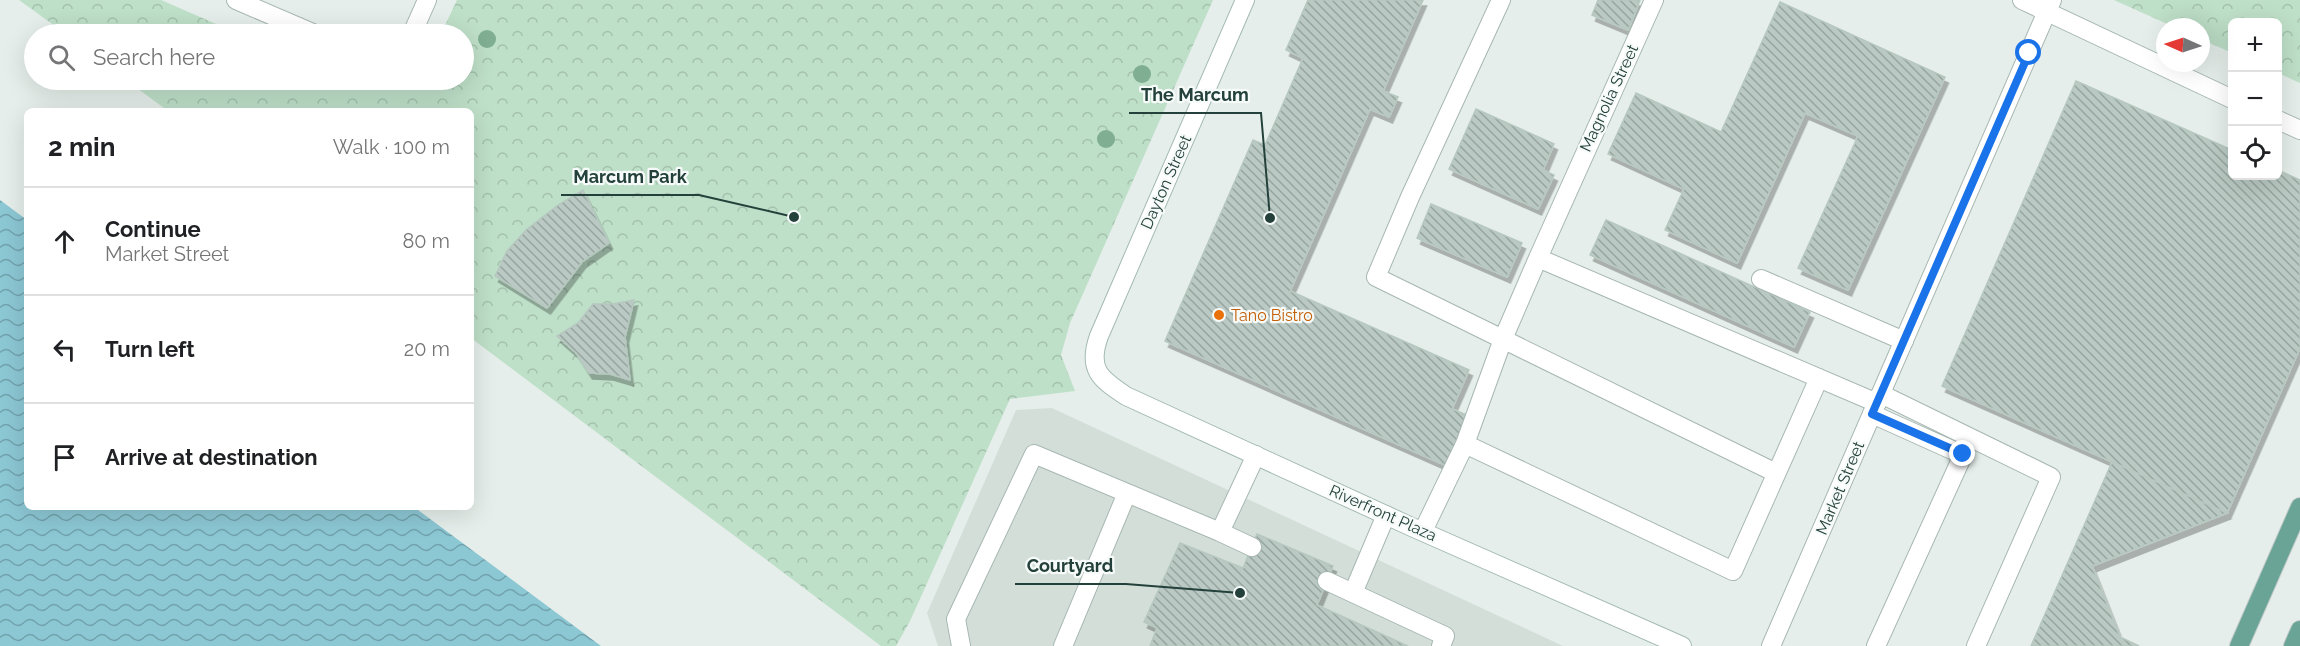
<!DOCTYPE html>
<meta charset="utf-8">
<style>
body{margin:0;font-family:Raleway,sans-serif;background:#f6f6f6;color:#202124}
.controls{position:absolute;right:18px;top:18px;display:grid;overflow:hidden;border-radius:9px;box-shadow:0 6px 24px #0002}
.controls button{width:54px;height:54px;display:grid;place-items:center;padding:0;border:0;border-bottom:2px solid #e0e0e0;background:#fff;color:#202124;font:30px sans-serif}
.compass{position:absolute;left:2156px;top:18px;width:54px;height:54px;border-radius:50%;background:#fff;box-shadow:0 6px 24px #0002;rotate:273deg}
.stop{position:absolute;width:18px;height:18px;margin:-14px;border:4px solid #1a73e8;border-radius:50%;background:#fff}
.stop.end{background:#1a73e8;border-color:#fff;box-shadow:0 2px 6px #0008}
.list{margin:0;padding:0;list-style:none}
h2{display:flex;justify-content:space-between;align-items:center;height:78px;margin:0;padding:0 24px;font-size:26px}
h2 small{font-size:20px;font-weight:400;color:#757577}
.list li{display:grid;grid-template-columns:39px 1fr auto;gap:18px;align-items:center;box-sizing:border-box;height:108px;padding:0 24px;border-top:2px solid #e0e0e0}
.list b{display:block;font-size:22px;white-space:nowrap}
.list p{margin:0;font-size:20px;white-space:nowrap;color:#757577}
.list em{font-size:20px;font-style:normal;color:#757577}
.icon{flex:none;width:33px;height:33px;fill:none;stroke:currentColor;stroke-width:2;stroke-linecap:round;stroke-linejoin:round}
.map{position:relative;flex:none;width:2300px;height:646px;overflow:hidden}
.search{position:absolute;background:#fff;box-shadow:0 6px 24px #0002;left:24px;top:24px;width:450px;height:66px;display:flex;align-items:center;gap:15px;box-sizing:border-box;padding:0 21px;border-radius:33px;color:#757577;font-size:22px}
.panel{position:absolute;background:#fff;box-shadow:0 6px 24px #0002;left:24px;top:108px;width:450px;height:402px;border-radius:9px}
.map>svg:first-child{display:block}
.built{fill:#d3ded9}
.park{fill:url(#park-crowns)}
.water{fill:url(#water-waves)}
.building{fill:url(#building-back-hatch);stroke:#b7c8c1;stroke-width:1.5;filter:url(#shadow)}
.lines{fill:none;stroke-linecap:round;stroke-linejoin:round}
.lane-casing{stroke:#a7b7b2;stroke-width:20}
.street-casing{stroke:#a7b7b2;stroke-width:20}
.secondary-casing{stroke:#a3bab3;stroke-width:20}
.primary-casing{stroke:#c1cac8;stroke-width:20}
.lane{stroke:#fff;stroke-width:18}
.street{stroke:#fff;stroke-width:18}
.secondary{stroke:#fff;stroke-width:18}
.primary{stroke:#69a497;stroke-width:18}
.tree{fill:#7fae93}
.route{stroke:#1a73e8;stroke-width:8}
.food-dot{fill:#e8710a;stroke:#f6faf8;stroke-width:2}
.labels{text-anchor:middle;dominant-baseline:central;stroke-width:4.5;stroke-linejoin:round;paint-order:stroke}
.street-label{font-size:16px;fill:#23413a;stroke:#f6faf8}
.food-label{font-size:16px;fill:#c56008;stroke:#f6faf8;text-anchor:start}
.leader{fill:none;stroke:#23413a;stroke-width:2}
.callout-dot{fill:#23413a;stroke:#f6faf8;stroke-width:2}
.callout-label{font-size:18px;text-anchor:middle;font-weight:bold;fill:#23413a;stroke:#f6faf8;stroke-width:4.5;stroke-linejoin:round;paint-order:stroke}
</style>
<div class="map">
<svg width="2300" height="646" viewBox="0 0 2300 646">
<defs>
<pattern id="park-crowns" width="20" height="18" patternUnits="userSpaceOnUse" patternTransform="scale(1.5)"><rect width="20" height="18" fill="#bedfc8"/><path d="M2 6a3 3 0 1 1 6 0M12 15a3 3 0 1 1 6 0" fill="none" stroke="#a3c1ad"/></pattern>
<pattern id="water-waves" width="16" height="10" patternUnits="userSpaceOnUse" patternTransform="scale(1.5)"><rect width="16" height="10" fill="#8cc7d4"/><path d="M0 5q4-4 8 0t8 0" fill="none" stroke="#72a3ad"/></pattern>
<pattern id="building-back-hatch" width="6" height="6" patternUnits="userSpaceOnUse" patternTransform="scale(1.5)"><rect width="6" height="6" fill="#bac9c3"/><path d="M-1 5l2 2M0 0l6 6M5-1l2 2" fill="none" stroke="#97a59f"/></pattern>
<filter id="shadow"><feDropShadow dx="3.5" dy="6" stdDeviation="0" flood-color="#0004"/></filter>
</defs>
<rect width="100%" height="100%" fill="#e5eeea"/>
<path class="built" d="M1052 408 1563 646H938L927 613 1016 410Z"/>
<path class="park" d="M19 0H161L239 34H66Z
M457 0H1213L1070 323 1061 355 1075 391 1010 399 910 621 896 646H881L471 338V111H168L126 80H341L359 87 388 85 398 80H464V34H441Z
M2114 0H2300V83L2278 73V22H2232V53L2201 39V27H2174Z"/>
<path class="water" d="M0 200 27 220V507H414L601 646H0Z"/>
<path class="building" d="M1308 0H1423L1383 91 1398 97 1389 117 1370 109 1290 291 1469 370 1452 409 1469 416 1447 466 1165 341 1253 140 1265 145 1303 58 1286 50Z
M1598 0H1640L1628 30 1592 15Z
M1780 2 1945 77 1848 290 1798 268 1858 136 1805 113 1737 263 1665 230 1684 189 1608 154 1636 93 1721 132Z
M2076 81 2232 150V176H2278V170L2300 180V348L2227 513 1942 386Z
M1476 109 1554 144 1543 170 1554 175 1538 209 1449 169Z
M583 190 609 243 582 262 547 308 495 276 507 251 526 230 558 205Z
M1431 204 1522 243 1507 277 1417 238Z
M1606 220 1810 312 1794 347 1590 255Z
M634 300 625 337 630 380 610 374 589 373 576 353 557 336 578 323 593 304H613Z
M2112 462 2227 513 2092 566 2120 637 2139 646H2031Z
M1257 534 1333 566 1317 605 1408 646H1150L1157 628 1144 622 1180 543 1243 568Z"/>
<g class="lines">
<defs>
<path id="lane" d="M1501 0 1410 197 1376 277 1776 473
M1654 0 1538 258 1877 403
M1538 258 1503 339 1465 444 1733 571 1819 378
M1761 279 1904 341
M1881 394 2051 477 1976 646
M1872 414 1963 455 1876 646
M1423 531 1465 444
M1220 532 1252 547
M1327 581 1445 636 1441 646
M1353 593 1386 515
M961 646 956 619 1034 454 1220 532 1256 455
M1063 646 1127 493"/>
<path id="street" d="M236 0 315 34
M2022 0 2232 99
M412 34 427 0
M2278 120 2300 130
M1771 646 2052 0"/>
<path id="secondary" d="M1245 0 1099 336C1087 369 1100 379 1126 396L1414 528 1682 646"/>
<path id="primary" d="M2239 646 2300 507
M2293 646 2300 630"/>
</defs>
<use href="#lane" class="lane-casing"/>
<use href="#street" class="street-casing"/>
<use href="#secondary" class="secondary-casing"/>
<use href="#primary" class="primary-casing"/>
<use href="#lane" class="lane"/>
<use href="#street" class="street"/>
<use href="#secondary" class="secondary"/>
<use href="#primary" class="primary"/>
</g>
<g class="tree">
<circle cx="487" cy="39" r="9"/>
<circle cx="1142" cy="74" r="9"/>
<circle cx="1106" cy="139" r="9"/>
</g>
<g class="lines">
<path class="route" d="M1963 454 1872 414 2029 53"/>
</g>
<circle class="food-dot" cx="1219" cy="315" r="6"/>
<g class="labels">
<g class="street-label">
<text transform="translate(1609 98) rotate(-65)">Magnolia Street</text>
<text transform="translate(1166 182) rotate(-66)">Dayton Street</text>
<text transform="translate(1840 488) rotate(-67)">Market Street</text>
<text transform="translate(1383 513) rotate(24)">Riverfront Plaza</text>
</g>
<g class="food-label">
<text x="1231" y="315">Tano Bistro</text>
</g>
</g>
<path class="leader" d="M1270 218L1261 113H1129M794 217L699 195H561M1240 593L1126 584H1015"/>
<g class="callout-dot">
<circle cx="1270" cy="218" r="6"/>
<circle cx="794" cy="217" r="6"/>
<circle cx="1240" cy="593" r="6"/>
</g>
<g class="callout-label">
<text x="1195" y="101">The Marcum</text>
<text x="630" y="183">Marcum Park</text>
<text x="1070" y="572">Courtyard</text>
</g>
</svg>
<div class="controls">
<button>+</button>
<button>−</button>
<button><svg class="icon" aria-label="locate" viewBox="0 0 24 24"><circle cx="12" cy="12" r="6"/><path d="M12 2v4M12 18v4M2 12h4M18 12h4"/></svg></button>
</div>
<svg class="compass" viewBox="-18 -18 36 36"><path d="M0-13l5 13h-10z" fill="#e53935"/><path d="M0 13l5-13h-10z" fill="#757577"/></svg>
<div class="stop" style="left:2029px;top:53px"></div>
<div class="stop end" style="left:1963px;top:454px"></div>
<div class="search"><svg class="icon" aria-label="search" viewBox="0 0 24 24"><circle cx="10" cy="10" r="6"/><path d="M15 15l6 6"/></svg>Search here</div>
<section class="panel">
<h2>2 min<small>Walk · 100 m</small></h2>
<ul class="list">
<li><svg class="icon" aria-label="ahead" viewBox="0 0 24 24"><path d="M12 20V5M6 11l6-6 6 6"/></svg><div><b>Continue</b><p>Market Street</p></div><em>80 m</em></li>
<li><svg class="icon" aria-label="left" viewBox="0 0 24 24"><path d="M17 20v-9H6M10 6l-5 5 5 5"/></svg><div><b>Turn left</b></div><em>20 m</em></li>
<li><svg class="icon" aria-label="arrive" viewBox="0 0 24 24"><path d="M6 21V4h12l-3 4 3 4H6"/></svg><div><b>Arrive at destination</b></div></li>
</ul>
</section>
</div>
